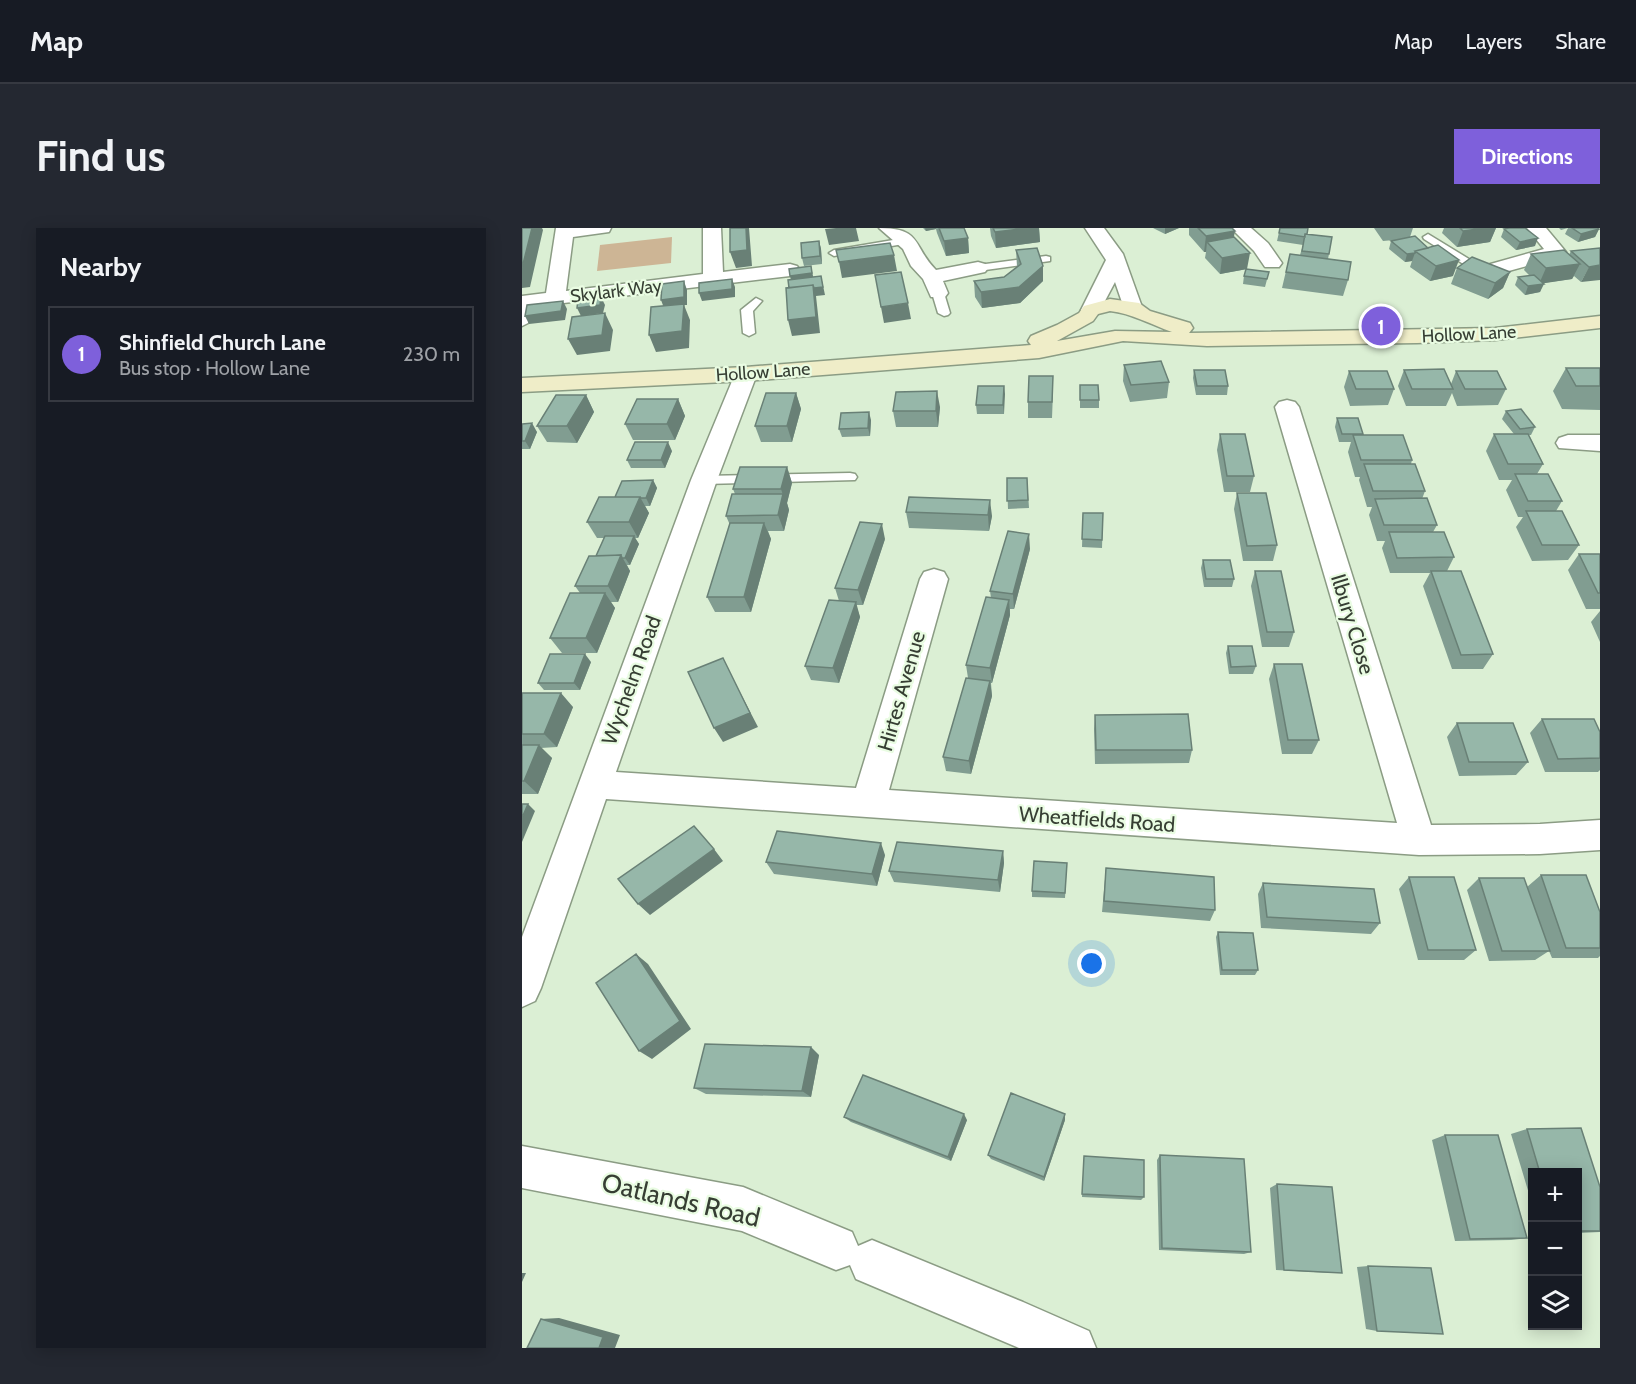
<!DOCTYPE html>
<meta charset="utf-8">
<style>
body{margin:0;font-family:Cabin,sans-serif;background:#242831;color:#f1f3f6}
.controls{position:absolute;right:18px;bottom:18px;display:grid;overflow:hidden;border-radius:0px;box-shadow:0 3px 15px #0003}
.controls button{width:54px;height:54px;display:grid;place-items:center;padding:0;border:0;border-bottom:2px solid #363941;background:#171b24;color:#f1f3f6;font:30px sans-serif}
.you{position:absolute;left:570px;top:736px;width:21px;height:21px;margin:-15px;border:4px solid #fff;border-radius:50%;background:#1a73e8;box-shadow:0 0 0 9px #1a73e833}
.badge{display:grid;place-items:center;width:39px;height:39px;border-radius:50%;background:#7e60db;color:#fff;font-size:20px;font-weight:700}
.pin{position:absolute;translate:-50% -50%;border:3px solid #fff;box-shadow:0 2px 6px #0006}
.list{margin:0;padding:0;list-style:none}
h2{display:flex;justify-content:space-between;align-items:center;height:78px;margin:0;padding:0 24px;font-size:26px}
h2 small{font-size:20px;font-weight:400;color:#9ea1a6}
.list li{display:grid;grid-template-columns:39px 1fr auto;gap:18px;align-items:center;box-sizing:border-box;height:96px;margin:0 12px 12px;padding:0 12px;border:2px solid #363941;border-radius:0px}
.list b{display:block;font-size:22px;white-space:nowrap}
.list p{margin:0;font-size:20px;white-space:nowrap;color:#9ea1a6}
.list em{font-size:20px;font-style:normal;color:#9ea1a6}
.icon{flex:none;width:33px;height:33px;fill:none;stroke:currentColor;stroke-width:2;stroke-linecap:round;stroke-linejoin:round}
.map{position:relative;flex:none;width:1078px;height:1120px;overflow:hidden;border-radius:0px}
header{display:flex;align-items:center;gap:36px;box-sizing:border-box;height:84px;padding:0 30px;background:#171b24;border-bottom:2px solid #363941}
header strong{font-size:28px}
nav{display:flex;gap:33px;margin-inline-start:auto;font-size:21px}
.intro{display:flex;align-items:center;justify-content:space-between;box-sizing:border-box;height:144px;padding:0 36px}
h1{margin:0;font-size:42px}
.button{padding:15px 27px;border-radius:0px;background:#7e60db;color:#fff;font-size:21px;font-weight:700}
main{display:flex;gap:36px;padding:0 36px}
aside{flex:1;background:#171b24;border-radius:0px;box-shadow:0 3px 15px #0003}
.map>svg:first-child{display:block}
.green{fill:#cdb595}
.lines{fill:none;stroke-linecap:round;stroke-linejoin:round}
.lane-casing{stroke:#8b9c84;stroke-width:3}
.street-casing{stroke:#8b9c84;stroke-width:3}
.secondary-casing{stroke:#8b9c84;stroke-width:3}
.lane{fill:#fff;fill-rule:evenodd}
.street{fill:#fff;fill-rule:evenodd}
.secondary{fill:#efedc8;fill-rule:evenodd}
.wall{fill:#819d91}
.shaded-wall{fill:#698076}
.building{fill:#96b7a9;stroke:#698076;stroke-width:1.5}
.labels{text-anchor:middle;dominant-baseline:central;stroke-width:4.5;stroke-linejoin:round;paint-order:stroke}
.far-street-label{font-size:18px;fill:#363e33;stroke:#e9fce2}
.street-label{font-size:21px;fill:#363e33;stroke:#e9fce2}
.near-street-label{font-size:26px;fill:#363e33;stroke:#e9fce2}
</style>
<header>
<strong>Map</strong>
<nav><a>Map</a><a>Layers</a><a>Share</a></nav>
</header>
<div class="intro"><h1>Find us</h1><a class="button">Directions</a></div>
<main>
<aside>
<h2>Nearby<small></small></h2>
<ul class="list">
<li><span class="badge">1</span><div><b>Shinfield Church Lane</b><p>Bus stop · Hollow Lane</p></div><em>230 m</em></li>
</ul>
</aside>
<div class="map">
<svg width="1078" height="1120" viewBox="0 0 1078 1120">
<rect width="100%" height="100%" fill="#dbefd4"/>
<path class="green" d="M150 9 149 35 75 43 78 17Z"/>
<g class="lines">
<defs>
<path id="lane" d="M906 6 960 39 966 38 971 41 966 44H954L902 11 901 9Z
M383 10 388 13 387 15 312 28 307 25 312 22Z
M524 28 528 29V33L456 43 451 40 456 37Z
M416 62 422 65 428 85 426 87 422 88 416 85 410 65Z
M234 70 240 73 231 83 233 105 227 108 221 105 219 82Z
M4 71 10 74 6 95 0 98V72Z
M328 245 333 246 335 249 333 252 182 256 175 252 182 248Z"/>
<path id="street" d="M34 0H89L87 4 51 9 44 63 181 46V0H199L201 44 268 36 275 38 278 42 275 46 268 48 0 80V68L24 65Z
M357 0C401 0 390 18 414 42L456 34 463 36 466 40 463 44 421 53 426 65 423 69H409L401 51 389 38 381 21Z
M563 0H582L601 26 620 79 617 83 610 85 603 83 593 54 576 86 569 88 562 86 559 82 584 32Z
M709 0H729L746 15 760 35 757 39H743L732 23Z
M1005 0H1024L1044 24 1041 28 972 47 965 45 962 41 965 37 1022 21Z
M224 139 232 141 235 146 195 252 94 544 334 560 398 351 402 344 412 341 422 344 426 351 367 562 875 595 753 179 757 174 765 172 773 174 777 179 909 597 1018 596 1078 592V622L1018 626 897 627 84 571 19 760 13 773 0 779V709L169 252 213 146 216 141Z
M1046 207H1078V223L1037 220 1034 215 1037 210Z
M0 918 221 959 330 1004 336 1018 350 1012 501 1074 567 1103 574 1120H497L334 1051 328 1037 314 1042 220 1003 0 960Z"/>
<path id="secondary" d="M588 71 617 75 628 83 668 95 671 100 667 105 973 100 1078 88V100L973 112 895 115 685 118 601 113 517 130 224 153 0 164V150L224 139 509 117 506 113 509 108 535 97 557 85 562 78ZM588 83C609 85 630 97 650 104L593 103 535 113 571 93 576 86Z"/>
</defs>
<use href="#lane" class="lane-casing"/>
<use href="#street" class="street-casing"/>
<use href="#secondary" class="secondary-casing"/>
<use href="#lane" class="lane"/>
<use href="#street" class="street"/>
<use href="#secondary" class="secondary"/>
</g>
<path class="wall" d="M401 0H442L446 10 447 25 424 28 415 5 414 1 404 3Z
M468 0H517L518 14 474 20 469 8Z
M631 0H657L643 6Z
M667 0H710L712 9 725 41 698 46 683 30 684 24H682L667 7Z
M758 0 785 6 807 26 806 31 826 52 821 68 760 60 768 26 778 27 781 17 755 13Z
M852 0H891L888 9 931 48 908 53 888 39 890 33 883 34 867 21 869 13 872 12 861 13Z
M922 0H974L968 14 935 19 920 5Z
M1037 0H1075L1077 1 1073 9 1056 14 1043 6 1046 0 1039 2Z
M982 1 1013 18 994 22 979 9Z
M297 13 299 21 300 36 282 38 280 30Z
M1078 20 1059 54 1052 48 1050 51 1021 55 1018 64 1003 67 993 57 996 49 1008 48 1002 42 1009 26 1047 27 1049 23Z
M494 22 521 38V53L498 75 460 80 453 69 452 53 482 49 495 39Z
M935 40 988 44 981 60 966 71 929 56Z
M747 44 743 59 721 56 722 48Z
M602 137 647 154 645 170 608 174 601 153Z
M1044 140H1078V182L1040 181 1031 163Z
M672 142 706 158 705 167H674L671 150Z
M882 142 929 156 934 143 984 161 976 177 935 178 930 165 924 178H884L876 158Z
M827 143 872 161 866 177 828 178 822 159Z
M558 157 577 172V180H558Z
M482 158V186H455L454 177Z
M531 164 530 190H506V174Z
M274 165 279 181 270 214H239L233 198Z
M64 167 72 184 55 215 25 214 15 198Z
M156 171 163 188 153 212H111L103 196Z
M418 179 416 199H374L371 183Z
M984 183 1013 199 1009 207H1007L1021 236 1015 246 1040 273 1034 283 1057 317 1046 332 1010 333 994 299 1001 289H996L984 262 990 252H977L964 223 972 206H992L980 191Z
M815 190 841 206V207L890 232 889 236 903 263 900 271 915 297 911 304 932 329 925 343 971 426 961 441H930L901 358 908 345H868L860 320 863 313H855L847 287 850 279H845L837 252 838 249H833L826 224 829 214H817L813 199Z
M349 192 348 208 320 209 317 201Z
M0 196 15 204 8 221H0Z
M698 206 732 248 728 264H702L695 222Z
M150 223 143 240H109L105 232Z
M265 239 270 255 265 275 267 282 262 303H246L249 311 229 384H193L185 369 208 297 204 288 213 266 211 261Z
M485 250H505L507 280 486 281Z
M131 252 135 260 128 278H123L127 285 116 310H113L117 316 108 337H105L108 343 96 374H89L93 380 75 425H40L28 410 58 365 53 358 74 328 82 310H75L65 294Z
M715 265 755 317 751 333H721L712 281Z
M387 269 470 288 467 303 387 300 384 284Z
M561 285H581L580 320 560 319Z
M363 311 341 377H334L338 389 317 455 289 452 283 438 317 373 313 360Z
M508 321 492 381H488V387L470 455H469L470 468 449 546 424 543 421 529 446 450 444 437 469 370 468 363Z
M1057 326H1078V381H1064L1046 342Z
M681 332 712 351 710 359H682L679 340Z
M733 343 772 404 767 419H740L729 358Z
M1078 383V414L1069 394Z
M706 418 734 438 731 446H707L704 425Z
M69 434 58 462H22L16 455Z
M752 436 797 512 790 526H760L747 451Z
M0 465 51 479 35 519 19 520 30 530 16 566H0Z
M573 487 670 522 667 535 573 536 572 501Z
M1020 491 1078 504V542L1076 544H1023L1008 505Z
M935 495 1006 534 994 547 937 548 925 509Z
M481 623 482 635 478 664 372 654 367 643Z
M363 627 355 658 252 646 244 634Z
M545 635 543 670 510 669V663Z
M584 640 693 682 688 693 580 684Z
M1019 647 1078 684V728L1076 730H1030L1027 723 1013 732 967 733 945 662 957 650 1005 659Z
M887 649 954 722 942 732H896L877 661Z
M741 655 858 695 849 706 739 700 736 666Z
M696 704 736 742 733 747H698L694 709Z
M297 827 289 869 184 866 172 860Z
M322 889 445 892 429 933 329 894Z
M543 892 522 953 469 931 466 927Z
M1005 901 1078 959V1004L1056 1005V945H1011V979L989 906Z
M923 907 1005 1010 989 1012 933 1013 910 912Z
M638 927 729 1024 722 1026 637 1022 635 932Z
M562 928 622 969 619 972 560 969Z
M755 956 820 1045H810L754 1042 748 960Z
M846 1038 855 1103 844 1101 835 1039Z"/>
<path class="shaded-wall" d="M10 0H20L21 2 8 59 0 60V40Z
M224 0H227L230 38 214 40 208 24Z
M314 0H334L337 13 307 17 303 1Z
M403 0H414V1L404 3Z
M507 0H517L518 14 474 20 473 4Z
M643 0H657L643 6Z
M963 0H974L968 14 935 19 941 3Z
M1077 1 1073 9 1056 14 1059 6Z
M713 3 710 19 685 14 684 24H682L684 8Z
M446 10 447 25 424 28 422 13Z
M1016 10 1013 18 994 22 998 14Z
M297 13 299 21 300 36 298 28Z
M728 25 725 41 698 46 700 30Z
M893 25 890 33 883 34 885 26Z
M372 27 375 43 320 50 317 34Z
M937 32 931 48 908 53 914 38Z
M1058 36 1050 51 1017 56 1024 40Z
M1078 37V52L1059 54 1067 39Z
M289 38 292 53 270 56 268 48Z
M521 38V53L498 75 460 80 459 64Z
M988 44 981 60 966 71 973 55Z
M299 48 303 67 294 68 298 105 270 108 266 92Z
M210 51 213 59V69L180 73 177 65Z
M162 53 165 62V77H162L168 92 167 120 134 124 127 107 142 80 139 72Z
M1022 56 1018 64 1003 67 1006 58Z
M79 69 83 77 81 85 59 88 55 80Z
M41 73 45 81 43 92 7 96 3 88Z
M386 75 389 91 362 95 359 79Z
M83 85 91 102 88 123 55 127 46 111Z
M482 158 483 166 482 186 481 177Z
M415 163 418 179 416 199 414 183Z
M274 165 279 181 270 214 265 198Z
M64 167 72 184 55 215 45 198Z
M156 171 163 188 153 212 145 196Z
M347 184 349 192 348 208 346 200Z
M10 195 15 204 8 221 3 213Z
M146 214 150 223 143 240 139 232Z
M265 239 270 255 265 275 267 282 262 303 256 287 261 267 259 261Z
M131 252 135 260 128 278 124 270Z
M118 269 127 285 116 310 107 294Z
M468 272 470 288 467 303 466 287Z
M242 295 249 311 229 384 222 369Z
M360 296 363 311 341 377 336 362Z
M507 306 508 321 492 381 491 366Z
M112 308 117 316 108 337 103 330Z
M99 327 108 343 96 374 86 358Z
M83 365 93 380 75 425 64 410Z
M487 372 488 387 470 455 468 440Z
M334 374 338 389 317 455 311 440Z
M63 426 69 434 58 462 52 455Z
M208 445 236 499 201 514 192 500Z
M468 453 470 468 449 546 447 533Z
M39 465 51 479 35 519 22 506Z
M17 517 30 530 16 566 2 553Z
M6 576 13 583 0 614V590Z
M359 615 363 627 355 658 350 646Z
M192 621 201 633 128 687 116 676Z
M481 623 482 635 478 664 476 652Z
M114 726 126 736 169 801 130 831 117 823Z
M289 819 297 827 289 869 280 863Z
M442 886 445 892 429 933 426 929Z
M543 886V892L522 953V949Z
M0 1045H4L0 1054Z
M37 1090 98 1107 93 1120H77L19 1091Z"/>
<path class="building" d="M0 0H10L0 40Z
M208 0H224L225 22 208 24Z
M417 0H442L446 10 422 13Z
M471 0H507L473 4Z
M676 0H710L713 3 684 8Z
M758 0H786L785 6H783V9L757 5Z
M938 0H963L941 3Z
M987 0H1003L1016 10 998 14 982 1Z
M1050 0H1075L1077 1 1059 6Z
M783 6 810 9 807 26 780 23Z
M893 8 906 20 893 23V25L885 26 869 13Z
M712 9 728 25 700 30 685 14Z
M297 13 298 28 280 30 279 15Z
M368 15 372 27 317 34 314 22Z
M916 17 937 32 914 38 893 23Z
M515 20 521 38 497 59 459 64 452 53 482 49 499 36 494 22Z
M1078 20V37L1067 39 1049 23Z
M1042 22 1058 36 1024 40 1009 26Z
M768 26 829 34 826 52 764 44Z
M950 29 988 44 973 55 935 40Z
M289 38 290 45 268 48 267 41Z
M724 41 747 44 745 51 722 48Z
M379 44 386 75 359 79 353 47Z
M1012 47 1022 56 1006 58 996 49Z
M299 48 301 59 292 60 291 57 267 60 266 52Z
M210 51V61L177 65V55Z
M162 53V69L139 72 140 56Z
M291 57 294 89 266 92 264 60Z
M79 69 78 77 55 80 56 71Z
M41 73 39 83 3 88 5 77Z
M162 76 160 103 127 107 129 79Z
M83 85 80 107 46 111 50 89Z
M639 133 647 154 609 157 602 137Z
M1044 140H1078V158H1054Z
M922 141 931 161H890L882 142Z
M672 142H703L706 158H675Z
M827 143H865L872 161H834Z
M934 143H975L984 161H943Z
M507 148H531L530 174H506Z
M558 157H576L577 172H558Z
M456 158H482L481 177H454Z
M415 163 414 183H371L374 164Z
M244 165H274L265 198H233Z
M34 167H64L45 198H15Z
M115 171H156L145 196H103Z
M999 181 1013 199 998 201 984 183Z
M347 184 346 200 317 201 319 185Z
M815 190H836L841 206H820Z
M10 195 3 213H0V196Z
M698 206H723L732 248H705Z
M972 206H1006L1021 236H986Z
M831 207H881L890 232H839Z
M113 214H146L139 232H105Z
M842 236H893L903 263H851Z
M218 239H265L259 261H211Z
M993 246H1026L1040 273H1006Z
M485 250H505L506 272 485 273Z
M131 252 124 270H119L118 269H93L100 253Z
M715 265H744L755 317 725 318Z
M210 266H261L256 287 204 288Z
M77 269H118L107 294H65Z
M387 269 468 272 466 287 384 284Z
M905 270 915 297H862L853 271Z
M1004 283H1040L1057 317H1020Z
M561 285H581L580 312 560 311Z
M338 294 360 296 336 362 313 360Z
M208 295H242L222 369H185Z
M486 303 507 306 491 366 468 363Z
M867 304H922L932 329 875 330Z
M83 308H112L103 330H100L99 327 74 328Z
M1057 326H1078V365H1076Z
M99 327 86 358H53L67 328Z
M681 332H708L712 351H684Z
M733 343H759L772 404H745Z
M909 343H939L971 426 939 427Z
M48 365H83L64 410H28Z
M464 369 487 372 468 440 444 437Z
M307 372 334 374 311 440 283 438Z
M706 418H730L734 438 709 439Z
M28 426H63L52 455H16Z
M201 430 228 485 192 500 166 444Z
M752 436H780L797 512H766Z
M444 450 468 453 447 533 421 529Z
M0 465H39L22 506H0Z
M666 486 670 522H574L573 487Z
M1020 491H1072L1078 504V530L1036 531Z
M935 495H991L1006 534H947Z
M0 517H17L2 553H0Z
M0 576H6L0 590Z
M172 598 192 621 116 676 96 651Z
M255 603 359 615 350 646 244 634Z
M375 614 481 623 476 652 367 643Z
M512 633 545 635 543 665 510 663Z
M584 640 692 649 693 682 582 673Z
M1019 647H1064L1078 684V720H1044Z
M887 649H932L954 722H906Z
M957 650H1002L1028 723H980Z
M741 655 852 661 858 695 745 689Z
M696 704 731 705 736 742H700Z
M114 726 158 793 117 823 74 755Z
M183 816 289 819 280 863 172 860Z
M341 847 442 886 426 929 322 889Z
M489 865 543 886 522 949 466 927Z
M1059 900 1078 959V1003H1056V945H1018L1005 901Z
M923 907H976L1005 1010 948 1011Z
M638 927 722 931 729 1024 640 1020Z
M562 928 622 932V969L560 966Z
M755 956 810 959 820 1045 762 1042Z
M846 1038 909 1040 921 1106 855 1103Z
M19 1091 81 1109 77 1120H5Z"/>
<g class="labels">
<g class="far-street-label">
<text transform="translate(94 63) rotate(-7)">Skylark Way</text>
<text transform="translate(947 106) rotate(-3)">Hollow Lane</text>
<text transform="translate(241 144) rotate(-4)">Hollow Lane</text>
</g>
<g class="street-label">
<text transform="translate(831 396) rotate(73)">Ilbury Close</text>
<text transform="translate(109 452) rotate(-70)">Wychelm Road</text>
<text transform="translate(379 463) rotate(-74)">Hirtes Avenue</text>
<text transform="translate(575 591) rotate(4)">Wheatfields Road</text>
</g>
<g class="near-street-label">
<text transform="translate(159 972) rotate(13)">Oatlands Road</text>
</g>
</g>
</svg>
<div class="controls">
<button>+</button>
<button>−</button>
<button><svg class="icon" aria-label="layers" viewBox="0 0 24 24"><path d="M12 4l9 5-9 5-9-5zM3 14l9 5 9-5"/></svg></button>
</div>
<div class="you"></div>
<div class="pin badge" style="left:859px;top:98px">1</div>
</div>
</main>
